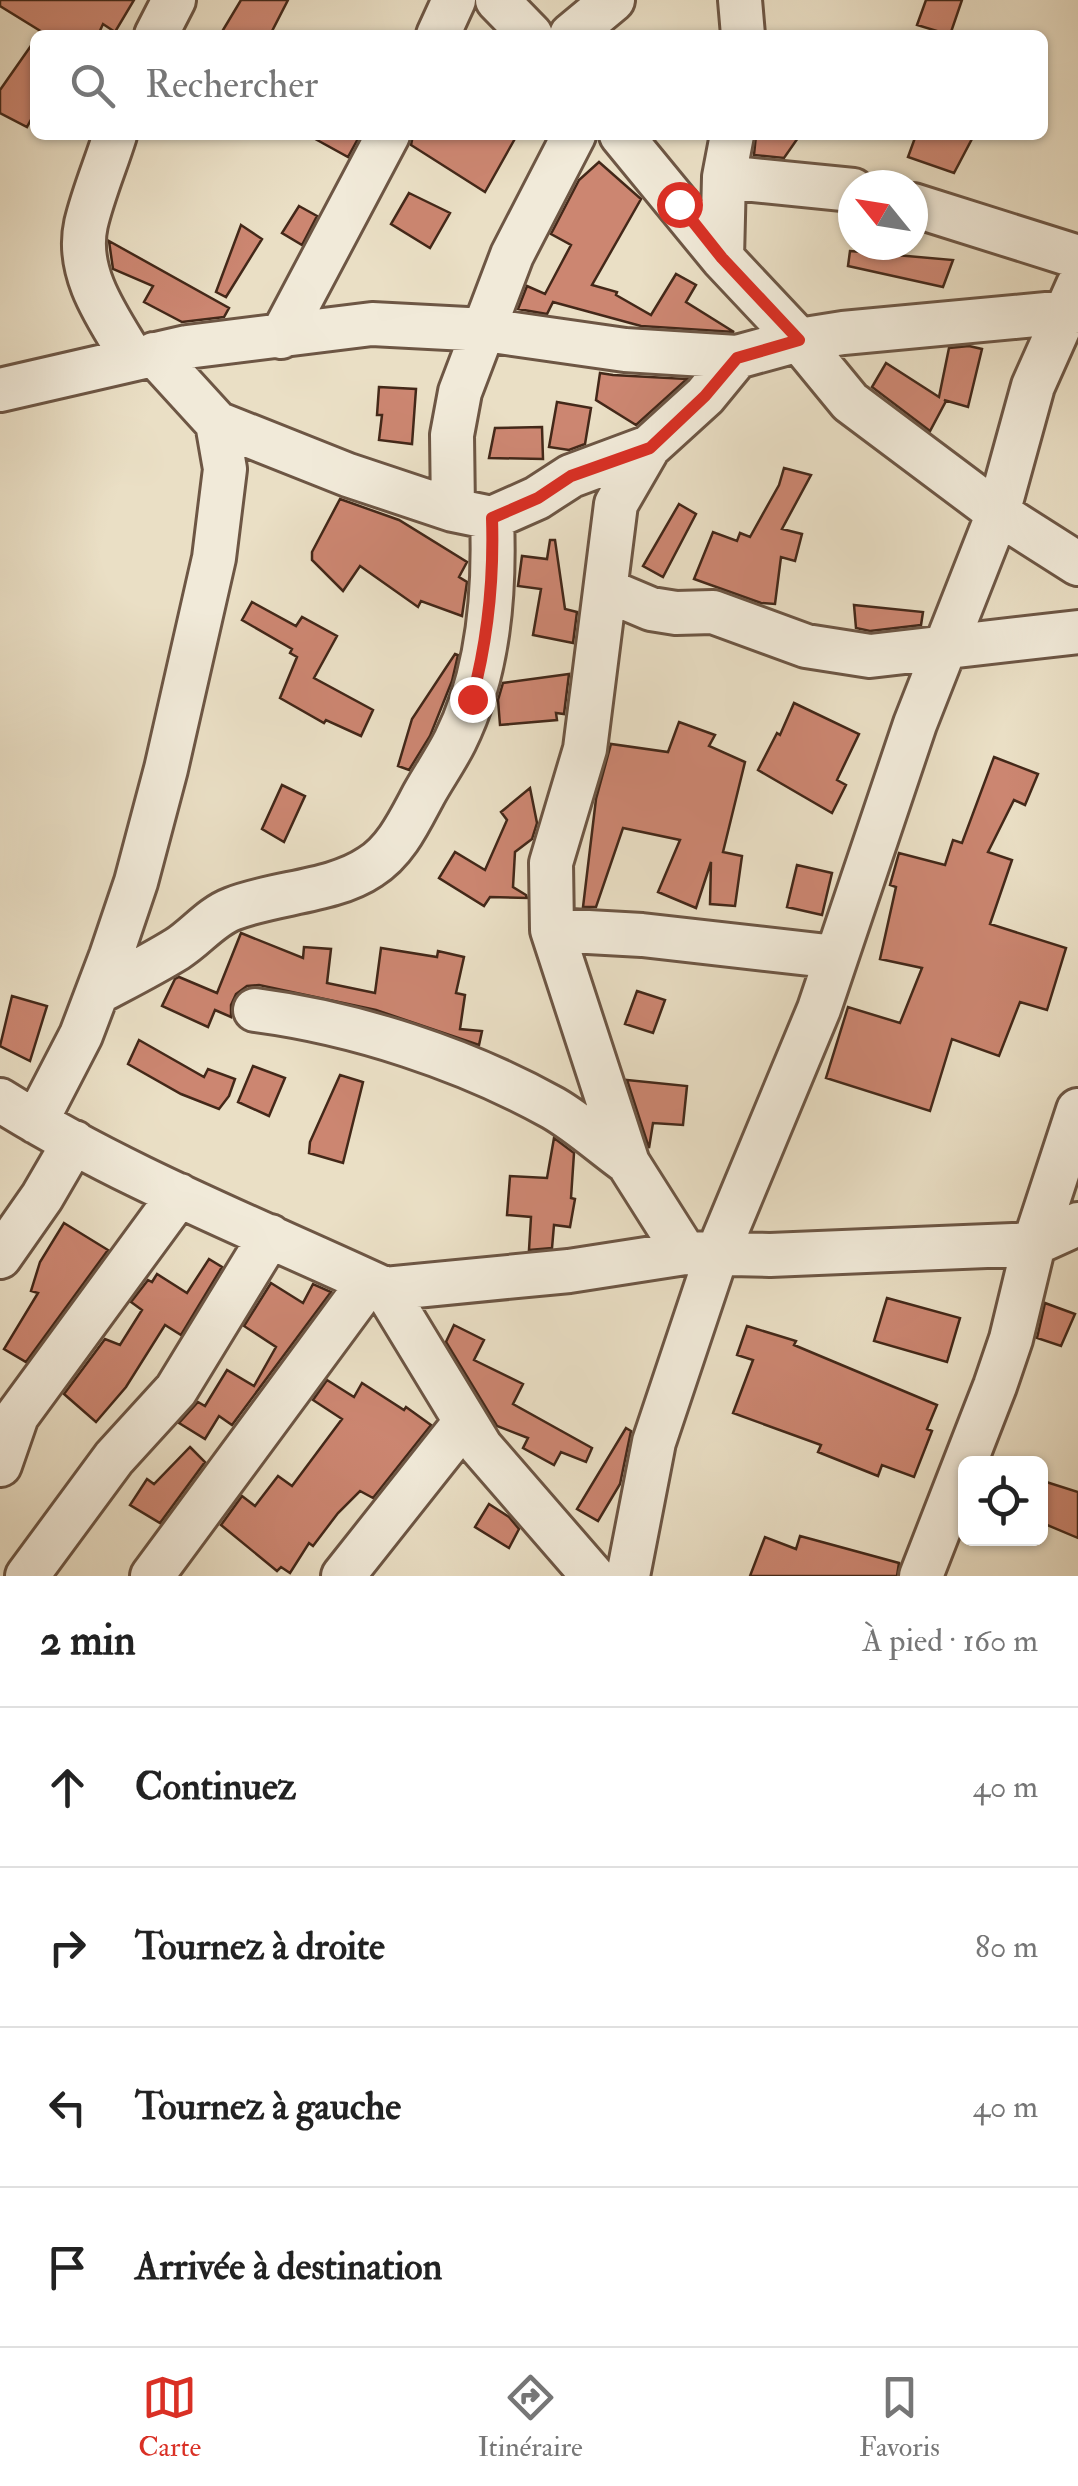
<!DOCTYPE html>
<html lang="fr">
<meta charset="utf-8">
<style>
body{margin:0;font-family:"IM FELL Double Pica",serif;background:#f2f2f2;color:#222}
.controls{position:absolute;right:30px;bottom:30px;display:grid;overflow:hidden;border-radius:15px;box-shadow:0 2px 8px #0004}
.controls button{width:90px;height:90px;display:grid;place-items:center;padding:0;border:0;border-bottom:2px solid #e0e0e0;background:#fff;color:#222;font:50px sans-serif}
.compass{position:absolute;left:838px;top:170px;width:90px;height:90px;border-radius:50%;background:#fff;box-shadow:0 2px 8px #0004;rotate:300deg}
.stop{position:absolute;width:30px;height:30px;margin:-22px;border:8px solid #d93025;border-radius:50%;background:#fff}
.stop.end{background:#d93025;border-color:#fff;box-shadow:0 2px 10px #0008}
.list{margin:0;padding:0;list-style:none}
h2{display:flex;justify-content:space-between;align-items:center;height:130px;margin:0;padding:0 40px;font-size:42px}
h2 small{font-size:32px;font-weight:400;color:#767676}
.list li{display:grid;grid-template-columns:65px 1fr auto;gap:30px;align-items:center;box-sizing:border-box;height:160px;padding:0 40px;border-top:2px solid #e0e0e0}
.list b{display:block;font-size:38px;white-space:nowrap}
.list em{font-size:32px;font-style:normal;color:#767676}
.icon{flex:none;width:55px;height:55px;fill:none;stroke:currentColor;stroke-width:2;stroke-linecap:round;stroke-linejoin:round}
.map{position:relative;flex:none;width:1078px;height:1576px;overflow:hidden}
.search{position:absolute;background:#fff;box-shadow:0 2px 8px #0004;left:30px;right:30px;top:30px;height:110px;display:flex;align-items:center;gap:25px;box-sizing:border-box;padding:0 35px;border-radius:15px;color:#767676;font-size:38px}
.sheet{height:770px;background:#fff}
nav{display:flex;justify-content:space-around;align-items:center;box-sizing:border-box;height:140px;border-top:2px solid #e0e0e0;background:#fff;font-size:28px;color:#767676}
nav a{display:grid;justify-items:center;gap:5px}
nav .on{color:#d93025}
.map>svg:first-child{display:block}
.building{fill:#cc8671;stroke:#432819;stroke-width:2.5}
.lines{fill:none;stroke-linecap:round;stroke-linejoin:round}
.minor-casing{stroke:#6d5644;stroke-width:48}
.minor{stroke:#f1ead9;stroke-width:42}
.route{stroke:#d93025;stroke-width:12}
</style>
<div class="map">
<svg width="1078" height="1576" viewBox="0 0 1078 1576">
<rect width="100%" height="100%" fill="#eadfc5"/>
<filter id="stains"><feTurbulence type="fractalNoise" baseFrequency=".002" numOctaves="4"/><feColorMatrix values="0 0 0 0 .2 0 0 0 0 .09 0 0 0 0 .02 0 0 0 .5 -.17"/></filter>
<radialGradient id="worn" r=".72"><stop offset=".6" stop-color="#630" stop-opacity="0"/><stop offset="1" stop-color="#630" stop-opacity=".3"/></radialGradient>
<path class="building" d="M0 0H134L115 32 103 24 98 35H47L0 6Z
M241 0H288L270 35H220Z
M926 0H962L950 35 917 25Z
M35 40V112L27 127 0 113V90Z
M308 135H360L348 157Z
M413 135H517L485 192 411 145Z
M756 135H800L784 158 754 155Z
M916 135H974L954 173 908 157Z
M599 162 641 199 592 285 617 292 616 295 651 315 676 274 696 285 686 302 734 332 641 326 553 302 547 314 518 309 527 286 545 294 571 245 551 234 579 180Z
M409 193 450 213 430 248 391 224Z
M299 206 317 216 302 245 282 233Z
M241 225 262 239 226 297 216 292Z
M109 241 229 308 224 317 182 322 144 302 153 286 113 269Z
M850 251 953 260 943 287 848 266Z
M969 346 982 349 968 407 944 400 946 401 930 431 872 387 886 363 939 397 949 348Z
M600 373 613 375 687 379 636 425 596 400Z
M379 387 416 389 412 444 379 440 382 415H377Z
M557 402 591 408 585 444 569 450 549 447Z
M542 427 543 459 489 458 495 428Z
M784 468 811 475 782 529 802 534 795 561 781 557 775 604 761 603 694 579 713 532 737 541 740 533 750 537 779 485Z
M340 499 399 520 467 562 459 577 467 582 462 616 421 601 418 607 360 566 343 591 312 560V552Z
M679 504 696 514 663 577 643 566Z
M550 540H555L565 609 577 612 573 643 533 635 541 589 518 586 522 556 547 559Z
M252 602 296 626 302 617 337 636 314 678 373 710 361 736 326 720 324 723 280 698 297 657 290 653 292 649 242 620Z
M854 605 923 612 921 625 870 631 856 628Z
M455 654 458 655 452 681 430 736 409 770 398 766 412 719Z
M569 674 564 714 556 713 557 720 500 725 498 700 503 683Z
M794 703 859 734 837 780 846 785 832 813 758 770 777 733 780 735Z
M679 722 715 735 709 746 745 762 723 852 742 856 735 906 710 904 711 862 696 908 658 892 680 840 623 828 596 907H583L596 799 611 744 668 752Z
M994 757 1038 774 1025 805 1014 800 988 852 1012 860 990 924 1066 948 1047 1010 1020 1002 999 1056 952 1039 930 1111 826 1078 848 1007 900 1023 922 968 880 959 896 887 890 885 899 853 945 865 953 840 962 843Z
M282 785 305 796 284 842 262 829Z
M530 788 537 823 532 839 515 852 513 887 526 895 527 898 490 897 484 906 439 878 455 852 485 870 507 820 501 812Z
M797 865 832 873 822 915 787 907Z
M241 933 303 958 304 947 331 949 327 983 375 993 381 948 437 957 438 951 464 957 456 993 465 995 460 1029 482 1031 479 1045 376 1010 259 985 247 986 236 994 231 1005V1017L215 1010 208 1027 162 1006 175 979 179 977 217 993Z
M637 991 665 1000 653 1033 625 1024Z
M12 996 47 1006 30 1061 0 1046Z
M139 1040 204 1077 208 1069 235 1079 229 1096 219 1109 181 1094 128 1064Z
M253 1066 285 1078 269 1116 238 1102Z
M340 1075 363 1082 343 1163 309 1153 310 1142Z
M627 1080 687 1086 683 1125 653 1123 649 1148Z
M554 1138 574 1153 571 1198 575 1199 570 1227 554 1225 552 1248 529 1250 531 1217 507 1215 510 1176 547 1178Z
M64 1223 108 1250 26 1362 4 1349 38 1293 31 1291 40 1262Z
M209 1259 222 1267 181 1335 165 1325 126 1387 96 1422 64 1394 105 1339 120 1345 142 1310 131 1302 148 1280 152 1282 157 1274 187 1293Z
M271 1283 303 1303 313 1284 331 1292 232 1425 219 1416 205 1439 179 1423 198 1402 205 1406 227 1370 254 1386 276 1347 244 1326Z
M887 1298 960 1318 947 1362 874 1341Z
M1045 1303 1075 1314 1061 1346 1037 1338Z
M454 1325 484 1340 474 1360 523 1384 513 1404 592 1448 586 1462 561 1452 554 1465 523 1448 528 1438 497 1426 446 1342Z
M747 1326 796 1341 794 1345 937 1405 927 1429 932 1431 914 1477 882 1465 878 1476 818 1452 821 1445 733 1413 753 1360 737 1355Z
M327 1380 354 1397 362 1383 404 1410 406 1407 431 1425 373 1498 360 1491 338 1513 313 1546 309 1543 290 1573 281 1567 277 1571 221 1525 242 1496 255 1506 278 1476 292 1486 342 1419 313 1400Z
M626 1428 631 1431 620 1484 598 1521 577 1509Z
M190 1447 205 1462 160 1523 130 1505 147 1479 154 1484Z
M1040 1480 1078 1492V1538L1040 1522Z
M489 1504 509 1517 519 1529 509 1548 475 1527Z
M800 1536 899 1563 897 1576H750L765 1537 796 1549Z"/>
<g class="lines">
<defs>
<path id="minor" d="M497 0 531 35
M740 0 743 35
M156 35 174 0
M438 35 454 0
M571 35 613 0
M115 135C106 164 93 194 86 224 75 274 109 319 133 359
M621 135 722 258 799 340 850 402 998 513 1078 564
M724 177 853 190
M913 205 1078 257
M722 258 724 177 732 135
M281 337 388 135
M0 390 187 347 372 324 486 330 625 350 737 357 799 340 843 333 1078 311
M453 510 452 435 460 392 512 255 574 135
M492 518 537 498 571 476 649 447
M606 590 651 609 676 613 713 612 806 646 870 656 1078 632
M552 930 551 863 585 749 616 504 649 447 705 396 737 357
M97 993C123 979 151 965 177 949 196 937 211 917 232 909 275 892 333 892 370 867 396 851 410 820 424 794 434 776 446 759 455 741 489 673 495 593 492 518L453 510 348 475 217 423 154 354
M255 1010C355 1023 465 1059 553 1108 579 1123 603 1145 628 1163
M0 1100C121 1176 256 1229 385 1289
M36 1122 81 1035 111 956 136 882 166 769 214 558 225 469 217 423
M685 1253 628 1163 552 930 642 935 836 957
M0 1257 42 1197 74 1142
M0 1465 17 1416 179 1195
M27 1576 114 1458 176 1390 270 1236
M152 1576 369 1282
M343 1576 465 1422
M593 1576 481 1447 385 1289 569 1271 685 1253 770 1255 1034 1244 1078 1224
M628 1576 654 1442 717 1254 819 1009 915 724 998 513 1033 386 1078 285
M921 1576 995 1386 1011 1339 1034 1244 1078 1110"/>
</defs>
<use href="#minor" class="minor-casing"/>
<use href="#minor" class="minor"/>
</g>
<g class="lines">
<path class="route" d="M472 699C488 639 494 580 492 518L538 498 571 476 650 448 705 396 737 358 799 340 722 258 679 204"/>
</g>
<rect width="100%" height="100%" filter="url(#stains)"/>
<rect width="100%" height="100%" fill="url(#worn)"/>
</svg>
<div class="controls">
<button><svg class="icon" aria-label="locate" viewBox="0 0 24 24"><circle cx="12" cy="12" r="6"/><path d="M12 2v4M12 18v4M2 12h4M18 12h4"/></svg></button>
</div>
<svg class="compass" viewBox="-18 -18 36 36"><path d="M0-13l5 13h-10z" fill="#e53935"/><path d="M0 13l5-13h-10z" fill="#767676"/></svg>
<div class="stop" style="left:679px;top:204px"></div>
<div class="stop end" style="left:472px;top:699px"></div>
<div class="search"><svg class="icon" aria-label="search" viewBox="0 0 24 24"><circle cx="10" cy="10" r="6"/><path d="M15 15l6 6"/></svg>Rechercher</div>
</div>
<section class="sheet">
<h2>2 min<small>À pied · 160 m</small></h2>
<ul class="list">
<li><svg class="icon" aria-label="ahead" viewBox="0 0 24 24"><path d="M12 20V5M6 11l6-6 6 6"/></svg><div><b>Continuez</b></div><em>40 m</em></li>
<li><svg class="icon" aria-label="right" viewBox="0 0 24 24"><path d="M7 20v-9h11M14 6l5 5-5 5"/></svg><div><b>Tournez à droite</b></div><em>80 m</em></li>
<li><svg class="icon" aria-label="left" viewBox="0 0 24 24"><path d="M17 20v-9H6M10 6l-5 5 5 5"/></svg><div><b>Tournez à gauche</b></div><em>40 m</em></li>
<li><svg class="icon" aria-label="arrive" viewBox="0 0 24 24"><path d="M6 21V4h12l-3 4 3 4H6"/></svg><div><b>Arrivée à destination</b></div></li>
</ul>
</section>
<nav>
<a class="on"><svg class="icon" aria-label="map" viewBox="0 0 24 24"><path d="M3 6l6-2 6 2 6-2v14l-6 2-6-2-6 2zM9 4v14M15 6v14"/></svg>Carte</a>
<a><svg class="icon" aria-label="directions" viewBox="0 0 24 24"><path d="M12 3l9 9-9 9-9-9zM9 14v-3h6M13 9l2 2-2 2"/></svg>Itinéraire</a>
<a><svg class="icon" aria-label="saved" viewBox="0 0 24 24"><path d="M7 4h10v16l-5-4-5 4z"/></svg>Favoris</a>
</nav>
